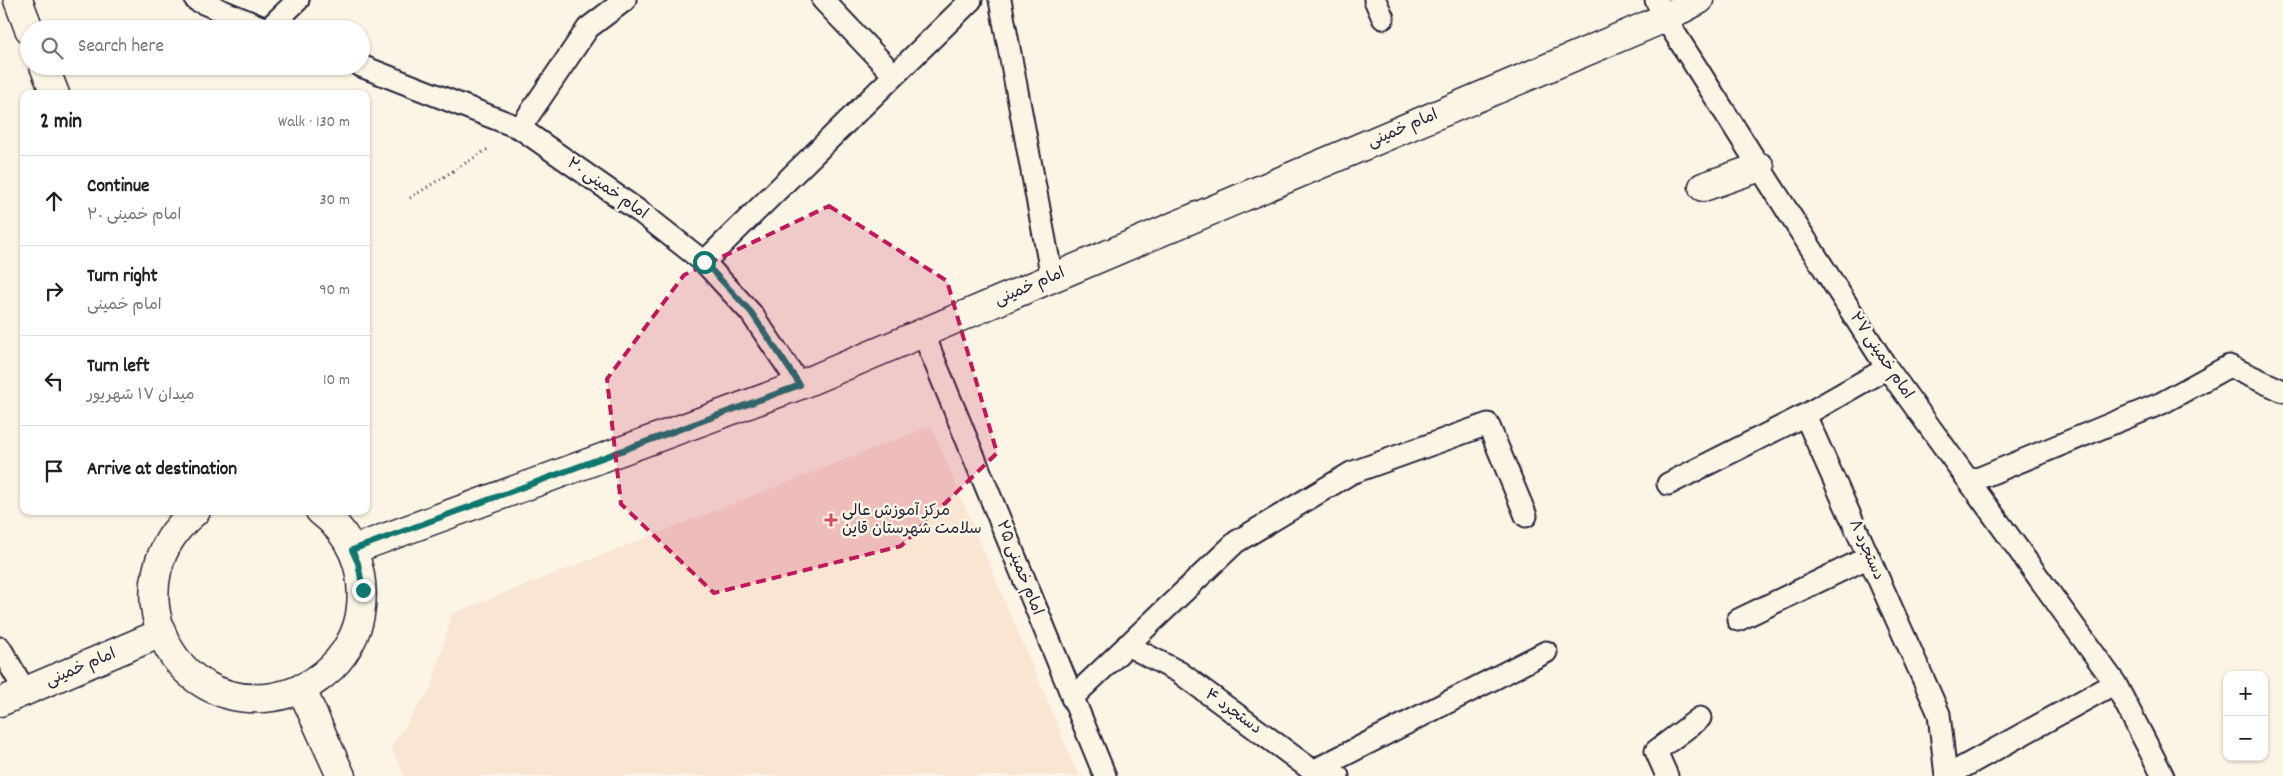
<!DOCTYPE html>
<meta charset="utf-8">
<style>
body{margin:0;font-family:Dekko,"Playpen Sans Arabic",sans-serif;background:#f2f2f2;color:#202124}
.controls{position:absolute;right:15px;bottom:15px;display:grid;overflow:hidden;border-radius:10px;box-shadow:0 1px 4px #0004}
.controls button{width:45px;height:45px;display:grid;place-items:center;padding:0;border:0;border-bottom:1px solid #e0e0e0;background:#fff;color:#202124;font:25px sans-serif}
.stop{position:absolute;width:15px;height:15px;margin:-11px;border:4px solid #0f766e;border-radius:50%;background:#fff}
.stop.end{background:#0f766e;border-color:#fff;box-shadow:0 1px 5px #0008}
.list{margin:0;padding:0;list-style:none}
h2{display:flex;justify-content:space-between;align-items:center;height:65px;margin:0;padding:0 20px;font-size:21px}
h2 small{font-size:16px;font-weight:400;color:#757577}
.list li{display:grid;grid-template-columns:32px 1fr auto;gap:15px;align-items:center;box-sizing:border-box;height:90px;padding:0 20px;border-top:1px solid #e0e0e0}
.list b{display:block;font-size:19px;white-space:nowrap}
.list p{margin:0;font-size:16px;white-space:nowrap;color:#757577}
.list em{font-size:16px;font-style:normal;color:#757577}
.icon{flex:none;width:28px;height:28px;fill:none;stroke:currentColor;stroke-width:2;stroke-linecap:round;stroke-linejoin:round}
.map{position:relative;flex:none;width:2283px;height:776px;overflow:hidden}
.search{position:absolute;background:#fff;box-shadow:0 1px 4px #0004;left:20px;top:20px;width:350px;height:55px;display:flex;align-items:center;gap:12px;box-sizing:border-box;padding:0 18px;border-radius:28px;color:#757577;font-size:19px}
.panel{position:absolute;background:#fff;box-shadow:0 1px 4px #0004;left:20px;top:90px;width:350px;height:425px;border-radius:10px}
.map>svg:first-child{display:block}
.built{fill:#f9e5d1}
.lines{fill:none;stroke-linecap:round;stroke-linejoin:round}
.lane-casing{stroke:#22223b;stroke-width:25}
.street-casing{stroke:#22223b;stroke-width:31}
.secondary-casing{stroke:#22223b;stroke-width:31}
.path{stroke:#22223b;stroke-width:3;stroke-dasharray:1 4;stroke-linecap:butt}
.lane{stroke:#fcf5e5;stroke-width:21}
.street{stroke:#fcf5e5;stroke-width:28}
.secondary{stroke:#fcf5e5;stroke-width:28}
.route{stroke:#0f766e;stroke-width:6}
.marked{fill:#c2185b;fill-opacity:0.2;stroke:#c2185b;stroke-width:4;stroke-dasharray:10 6;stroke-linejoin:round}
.poi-dot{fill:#d1495b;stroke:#fcf5e5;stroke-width:2}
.labels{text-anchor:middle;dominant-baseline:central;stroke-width:5;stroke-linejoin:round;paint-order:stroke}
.street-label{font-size:16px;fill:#22223b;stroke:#fcf5e5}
.poi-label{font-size:16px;fill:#22223b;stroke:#fcf5e5;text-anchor:start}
</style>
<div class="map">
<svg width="2283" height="776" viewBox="0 0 2283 776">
<rect width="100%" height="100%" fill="#fcf5e5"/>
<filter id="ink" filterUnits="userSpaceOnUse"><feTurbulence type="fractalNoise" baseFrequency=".02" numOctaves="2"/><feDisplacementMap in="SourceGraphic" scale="10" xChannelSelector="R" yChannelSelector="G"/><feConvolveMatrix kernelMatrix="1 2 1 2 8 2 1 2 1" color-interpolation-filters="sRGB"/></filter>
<g filter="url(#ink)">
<path class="built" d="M931 426 1079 776H404L391 747 432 686 452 614Z"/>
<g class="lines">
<defs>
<path id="lane" d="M196 0 266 29
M823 0 894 75
M1000 0 1052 278
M1375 0 1383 18
M1656 0 1665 18 1887 368 2115 683 2163 776
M268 29 298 0
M361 66 520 128 643 214 704 262 751 313 800 385
M520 128 588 28 625 0
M704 262 971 0
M923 333 1105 776
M1887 368 1805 415 1939 714 1946 776
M1970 482 2162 403 2229 366 2283 391
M1668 484 1805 415
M1738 620 1869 557
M1127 645 1179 672 1313 771 1338 776
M0 648 25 691
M1072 698 1236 542 1351 473 1488 424 1526 516
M1313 771 1546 652
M1667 776 1656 751 1700 718
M1947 776 2115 683"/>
<path id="street" d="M1703 187 1760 167"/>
<path id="secondary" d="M18 0 29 29
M44 66 55 94
M196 511C111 578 166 713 273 697 292 694 309 687 324 674 344 658 359 633 361 607 365 569 351 534 320 511
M352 550 800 385 1665 18 1699 0
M301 688 341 776
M0 702 161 633"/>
</defs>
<use href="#lane" class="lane-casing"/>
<use href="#street" class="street-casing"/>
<use href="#secondary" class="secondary-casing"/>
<path class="path" d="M410 198 488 149"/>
<use href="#lane" class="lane"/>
<use href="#street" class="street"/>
<use href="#secondary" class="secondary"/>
</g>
</g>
<g class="lines" filter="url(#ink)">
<path class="route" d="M363 590 358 563 352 550 800 385 751 312 704 262"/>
</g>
<path class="marked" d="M829 206 947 281 997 453 901 546 714 593 621 504 607 379 684 275Z"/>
<path class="poi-dot" d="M828.5 512.5h5v5h5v5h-5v5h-5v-5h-5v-5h5z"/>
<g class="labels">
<g class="street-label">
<text transform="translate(1403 129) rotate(-23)">امام خمینی</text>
<text transform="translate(607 189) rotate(35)">امام خمینی ۲۰</text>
<text transform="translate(1030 287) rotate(-23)">امام خمینی</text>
<text transform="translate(1881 356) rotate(56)">امام خمینی ۲۷</text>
<text transform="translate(1866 550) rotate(66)">دستجرد ۸</text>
<text transform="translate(1019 568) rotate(68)">امام خمینی ۲۵</text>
<text transform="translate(81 668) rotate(-23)">امام خمینی</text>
<text transform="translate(1233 712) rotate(36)">دستجرد ۴</text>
</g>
<g class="poi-label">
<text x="842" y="511">مرکز آموزش عالی<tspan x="842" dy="18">سلامت شهرستان قاین</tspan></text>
</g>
</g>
</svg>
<div class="controls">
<button>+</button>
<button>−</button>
</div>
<div class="stop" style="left:704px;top:262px"></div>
<div class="stop end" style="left:363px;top:590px"></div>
<div class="search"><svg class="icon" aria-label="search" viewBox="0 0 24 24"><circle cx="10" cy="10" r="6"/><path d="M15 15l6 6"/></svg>Search here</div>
<section class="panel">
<h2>2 min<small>Walk · 130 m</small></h2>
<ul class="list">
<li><svg class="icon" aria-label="ahead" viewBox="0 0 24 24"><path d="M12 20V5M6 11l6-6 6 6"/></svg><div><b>Continue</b><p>امام خمینی ۲۰</p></div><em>30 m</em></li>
<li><svg class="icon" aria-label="right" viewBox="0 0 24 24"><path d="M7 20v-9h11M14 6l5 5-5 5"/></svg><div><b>Turn right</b><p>امام خمینی</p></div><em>90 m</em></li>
<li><svg class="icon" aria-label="left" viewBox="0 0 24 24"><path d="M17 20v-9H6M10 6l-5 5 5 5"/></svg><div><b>Turn left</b><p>میدان ۱۷ شهریور</p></div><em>10 m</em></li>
<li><svg class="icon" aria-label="arrive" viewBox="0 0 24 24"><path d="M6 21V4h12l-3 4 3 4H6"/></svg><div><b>Arrive at destination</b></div></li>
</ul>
</section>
</div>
